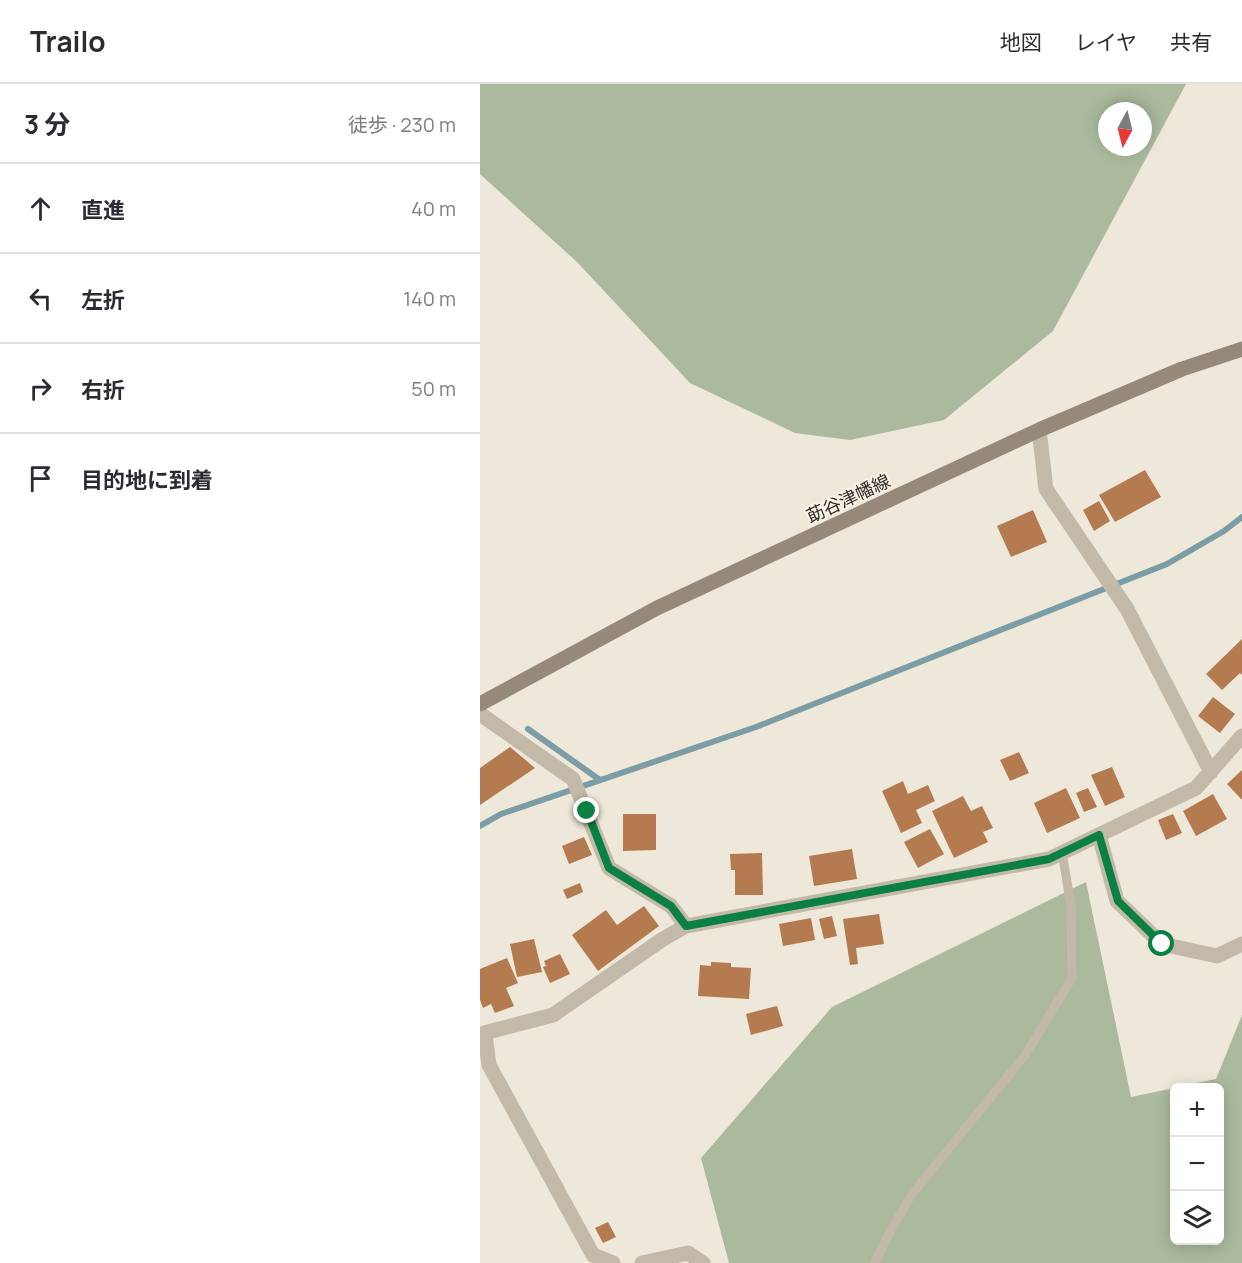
<!DOCTYPE html>
<html lang="ja">
<meta charset="utf-8">
<style>
body{margin:0;font-family:Manrope,"Noto Sans JP",sans-serif;background:#f2f2f3;color:#2b2b33}
.controls{position:absolute;right:18px;bottom:18px;display:grid;overflow:hidden;border-radius:9px;box-shadow:0 3px 15px #0003}
.controls button{width:54px;height:54px;display:grid;place-items:center;padding:0;border:0;border-bottom:2px solid #e1e1e2;background:#fff;color:#2b2b33;font:30px sans-serif}
.compass{position:absolute;left:618px;top:18px;width:54px;height:54px;border-radius:50%;background:#fff;box-shadow:0 3px 15px #0003;rotate:187deg}
.stop{position:absolute;width:18px;height:18px;margin:-14px;border:4px solid #0b8043;border-radius:50%;background:#fff}
.stop.end{background:#0b8043;border-color:#fff;box-shadow:0 2px 6px #0008}
.list{margin:0;padding:0;list-style:none}
h2{display:flex;justify-content:space-between;align-items:center;height:78px;margin:0;padding:0 24px;font-size:26px}
h2 small{font-size:20px;font-weight:400;color:#7c7c81}
.list li{display:grid;grid-template-columns:39px 1fr auto;gap:18px;align-items:center;box-sizing:border-box;height:90px;padding:0 24px;border-top:2px solid #e1e1e2}
.list b{display:block;font-size:22px;white-space:nowrap}
.list em{font-size:20px;font-style:normal;color:#7c7c81}
.icon{flex:none;width:33px;height:33px;fill:none;stroke:currentColor;stroke-width:2;stroke-linecap:round;stroke-linejoin:round}
.map{position:relative;flex:none;width:762px;height:1179px;overflow:hidden}
header{display:flex;align-items:center;gap:36px;box-sizing:border-box;height:84px;padding:0 30px;background:#fff;border-bottom:2px solid #e1e1e2}
header strong{font-size:28px}
nav{display:flex;gap:33px;margin-inline-start:auto;font-size:21px}
main{display:flex}
aside{flex:1;background:#fff}
.map>svg:first-child{display:block}
.green{fill:#abba9d;fill-rule:evenodd}
.lines{fill:none;stroke-linecap:round;stroke-linejoin:round}
.stream{stroke:#7d9da6;stroke-width:6}
.building{fill:#b47b51}
.service{stroke:#c3b9a8;stroke-width:9}
.minor{stroke:#c3b9a8;stroke-width:15}
.tertiary{stroke:#c3b9a8;stroke-width:15}
.secondary{stroke:#97897a;stroke-width:15}
.route{stroke:#0b8043;stroke-width:8}
.labels{text-anchor:middle;dominant-baseline:central;stroke-width:4.5;stroke-linejoin:round;paint-order:stroke}
.street-label{font-size:18px;fill:#322c27;stroke:#f6f1e6}
</style>
<header>
<strong>Trailo</strong>
<nav><a>地図</a><a>レイヤ</a><a>共有</a></nav>
</header>
<main>
<aside>
<h2>3 分<small>徒歩 · 230 m</small></h2>
<ul class="list">
<li><svg class="icon" aria-label="ahead" viewBox="0 0 24 24"><path d="M12 20V5M6 11l6-6 6 6"/></svg><div><b>直進</b></div><em>40 m</em></li>
<li><svg class="icon" aria-label="left" viewBox="0 0 24 24"><path d="M17 20v-9H6M10 6l-5 5 5 5"/></svg><div><b>左折</b></div><em>140 m</em></li>
<li><svg class="icon" aria-label="right" viewBox="0 0 24 24"><path d="M7 20v-9h11M14 6l5 5-5 5"/></svg><div><b>右折</b></div><em>50 m</em></li>
<li><svg class="icon" aria-label="arrive" viewBox="0 0 24 24"><path d="M6 21V4h12l-3 4 3 4H6"/></svg><div><b>目的地に到着</b></div></li>
</ul>
</aside>
<div class="map">
<svg width="762" height="1179" viewBox="0 0 762 1179">
<rect width="100%" height="100%" fill="#ede8da"/>
<path class="green" d="M0 0H706L573 247 464 336 370 356 315 349 210 299 97 178 0 90ZM627 27H663V63H627Z
M606 798 651 1013 694 1004V1156H740V1004L696 1003 736 995 762 931V1179H249L221 1074 352 923Z"/>
<g class="lines">
<path class="stream" d="M48 645 120 696
M0 742 21 730 276 643 687 480 744 447 762 433"/>
</g>
<path class="building" d="M665 386 681 413 635 438 619 411Z
M619 417 630 437 614 447 603 426Z
M553 426 567 458 531 473 517 442Z
M762 555V591L760 589 742 606 726 590Z
M733 613 755 630 740 649 718 632Z
M30 663 55 684 0 721V684Z
M539 668 549 689 530 697 520 676Z
M632 683 645 713 625 722 611 691Z
M762 686V716L747 700Z
M423 697 428 710 448 701 455 717 436 726 442 739 421 749 402 707Z
M586 704 600 734 567 749 554 719Z
M608 704 617 723 604 728 596 709Z
M733 710 747 735 716 752 703 727Z
M483 712 491 727 502 722 513 744 503 748 508 758 474 774 452 727Z
M143 730H176V766L143 767Z
M693 730 702 749 686 756 678 736Z
M450 745 464 770 438 784 424 758Z
M104 753 112 771 89 780 82 762Z
M372 765 377 795 334 802 329 772Z
M282 769 283 811H255V786H251L250 770Z
M100 799 103 808 87 815 83 806Z
M164 822 179 842 118 887 92 851 126 826 137 841Z
M399 830 404 860 376 864 378 880 370 881 363 835Z
M352 832 357 852 344 855 339 835Z
M331 834 335 856 303 862 299 840Z
M54 855 62 888 37 893 30 860Z
M80 870 90 890 70 899 63 883 66 882 64 877Z
M27 874 38 899 26 904 34 922 15 929 11 920 3 924 0 916V885Z
M231 878 251 879V883L271 884 269 915 218 912 220 881 231 882Z
M297 922 303 942 271 951 266 930Z
M128 1138 136 1153 123 1159 115 1144Z"/>
<g class="lines">
<path class="service" d="M395 1179 406 1155 432 1110 546 970 592 894 591 822 582 768"/>
<path class="minor" d="M559 346 566 405 647 525 731 688
M0 630 93 695 129 784 191 822 206 842
M0 950 73 931 183 855 206 842 569 775 716 704 762 652
M5 950 9 981 113 1171 133 1179
M162 1179 208 1169 223 1179"/>
<path class="tertiary" d="M619 751 637 817 682 860 737 872 762 860"/>
<path class="secondary" d="M0 620 177 524 559 346 702 285 762 265"/>
</g>
<g class="lines">
<path class="route" d="M107 727 129 784 191 822 206 842 569 775 619 751 638 817 682 860"/>
</g>
<g class="labels">
<g class="street-label">
<text transform="translate(368 414) rotate(-25)">莇谷津幡線</text>
</g>
</g>
</svg>
<div class="controls">
<button>+</button>
<button>−</button>
<button><svg class="icon" aria-label="layers" viewBox="0 0 24 24"><path d="M12 4l9 5-9 5-9-5zM3 14l9 5 9-5"/></svg></button>
</div>
<svg class="compass" viewBox="-18 -18 36 36"><path d="M0-13l5 13h-10z" fill="#e53935"/><path d="M0 13l5-13h-10z" fill="#7c7c81"/></svg>
<div class="stop" style="left:682px;top:860px"></div>
<div class="stop end" style="left:107px;top:727px"></div>
</div>
</main>
